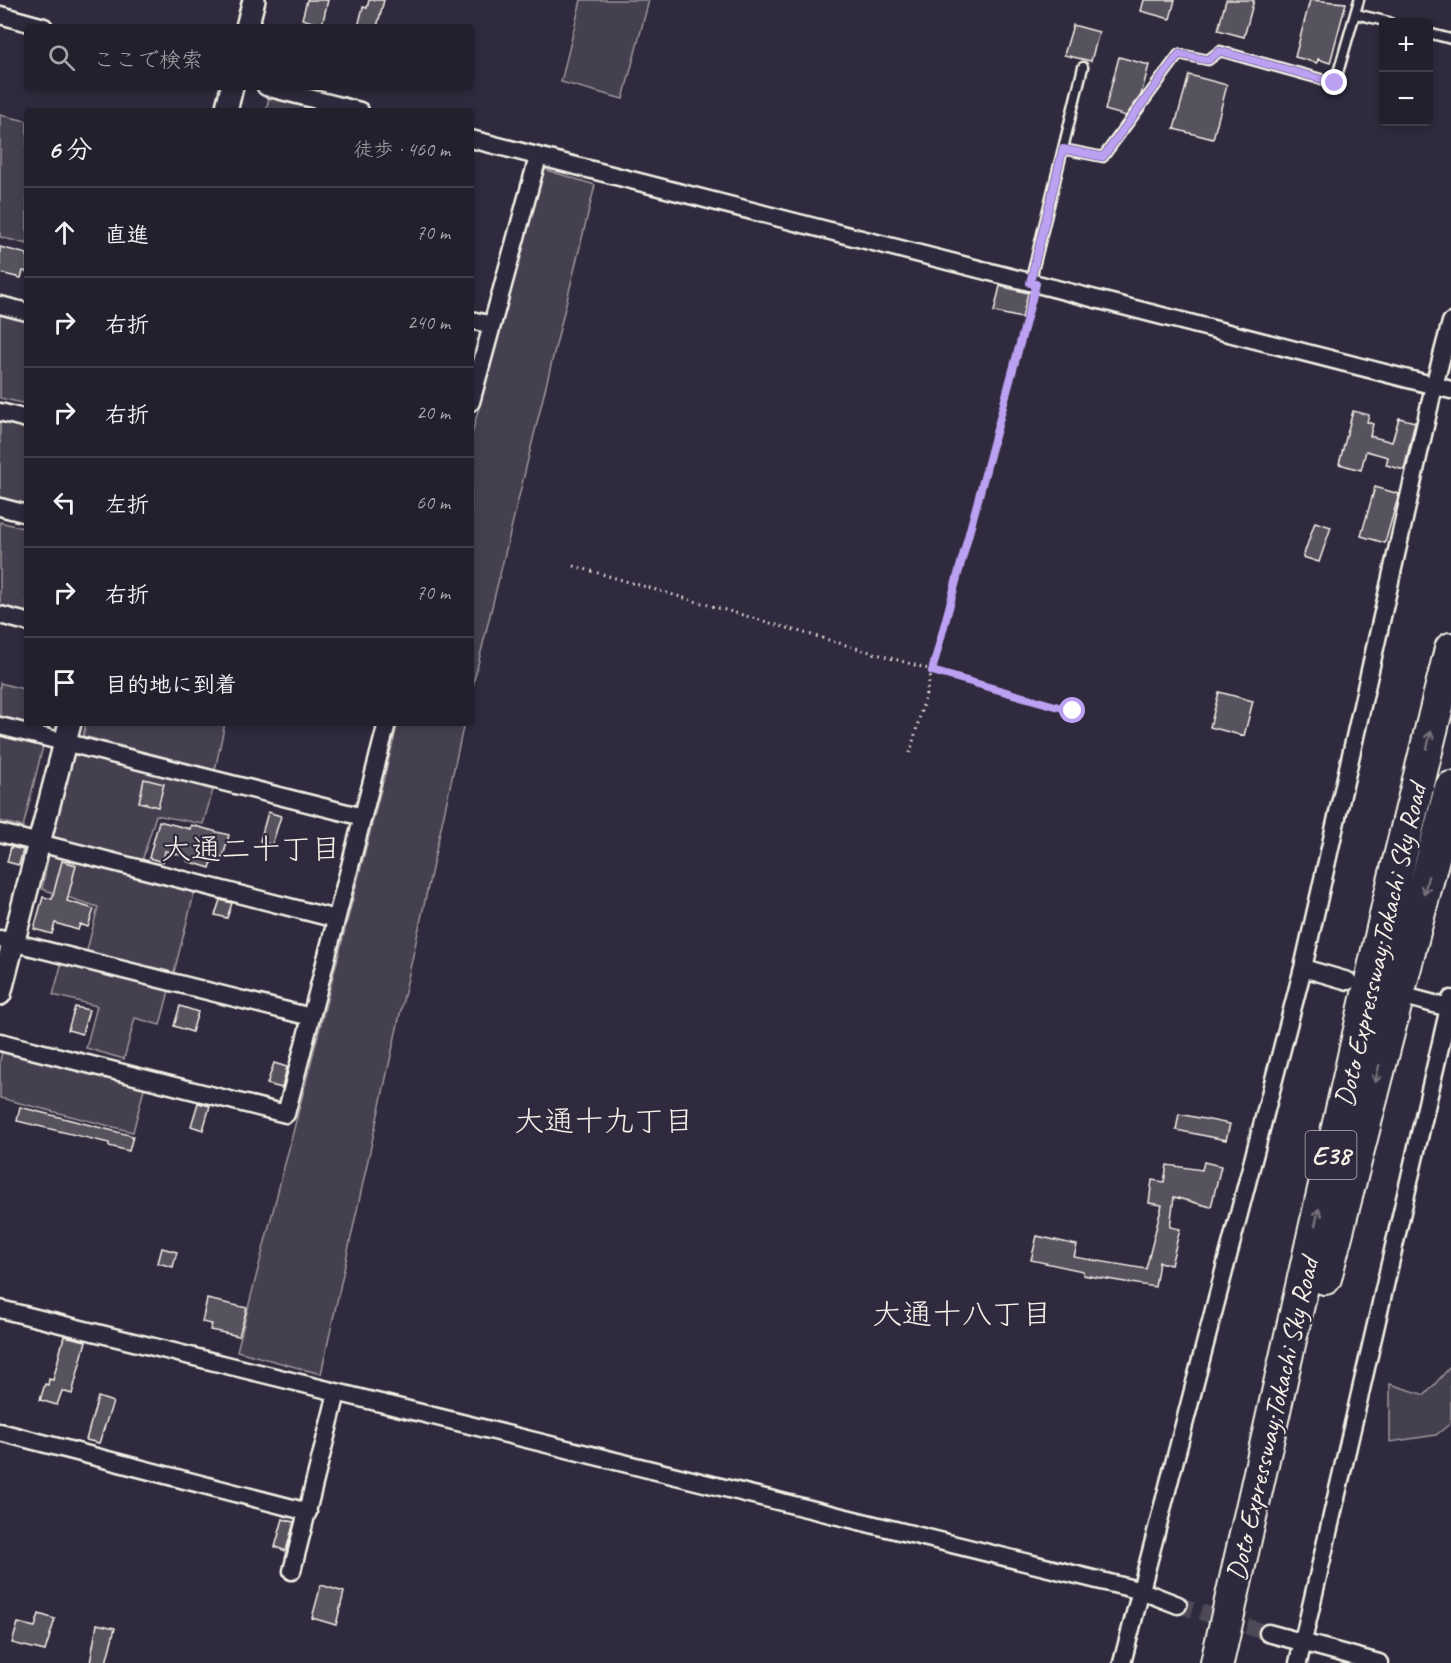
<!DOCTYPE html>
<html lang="ja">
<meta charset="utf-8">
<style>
body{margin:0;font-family:Caveat,"Klee One",sans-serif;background:#2b2836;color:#f1f3f6}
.controls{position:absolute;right:18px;top:18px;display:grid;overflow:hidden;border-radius:6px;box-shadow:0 3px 9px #0003}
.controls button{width:54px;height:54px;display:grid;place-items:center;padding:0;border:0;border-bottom:2px solid #403e4a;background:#23202e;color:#f1f3f6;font:30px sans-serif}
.stop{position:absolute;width:18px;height:18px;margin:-14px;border:4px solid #bca0f2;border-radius:50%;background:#fff}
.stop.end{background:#bca0f2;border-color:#fff;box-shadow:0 2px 6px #0008}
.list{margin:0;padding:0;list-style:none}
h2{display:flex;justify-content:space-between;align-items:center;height:78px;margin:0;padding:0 24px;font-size:26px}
h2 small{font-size:20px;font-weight:400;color:#a3a3aa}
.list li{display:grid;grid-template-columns:39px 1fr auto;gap:18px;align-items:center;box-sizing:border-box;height:90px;padding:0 24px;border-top:2px solid #403e4a}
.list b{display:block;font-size:22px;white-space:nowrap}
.list em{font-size:20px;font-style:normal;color:#a3a3aa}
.icon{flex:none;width:33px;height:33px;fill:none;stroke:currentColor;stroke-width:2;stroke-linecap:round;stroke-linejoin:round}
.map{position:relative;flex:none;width:1451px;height:1663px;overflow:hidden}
.search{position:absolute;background:#23202e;box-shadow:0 3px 9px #0003;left:24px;top:24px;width:450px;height:66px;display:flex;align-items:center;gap:15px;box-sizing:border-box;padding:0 21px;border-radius:6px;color:#a3a3aa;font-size:22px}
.panel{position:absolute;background:#23202e;box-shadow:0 3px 9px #0003;left:24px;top:108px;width:450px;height:618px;border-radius:6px}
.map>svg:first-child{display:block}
.green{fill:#454050;stroke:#9c989c;stroke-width:1.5}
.building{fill:#56525f;stroke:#f4f1e8;stroke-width:1.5}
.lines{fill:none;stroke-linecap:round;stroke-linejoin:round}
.minor-tunnel{stroke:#4d4857;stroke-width:16;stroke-dasharray:16 8;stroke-linecap:butt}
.service-casing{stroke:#f4f1e8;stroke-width:13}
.minor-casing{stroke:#f4f1e8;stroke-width:21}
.tertiary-casing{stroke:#f4f1e8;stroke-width:26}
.motorway-casing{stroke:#f4f1e8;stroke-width:36}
.path{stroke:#f4f1e8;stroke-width:3;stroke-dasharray:1.5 4.5;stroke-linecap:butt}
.service{stroke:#2f2a3d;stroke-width:8}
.minor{stroke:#2f2a3d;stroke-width:16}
.tertiary{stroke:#2f2a3d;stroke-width:21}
.motorway{stroke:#2f2a3d;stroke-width:32}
.oneway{stroke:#747079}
.route{stroke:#bca0f2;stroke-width:8}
.labels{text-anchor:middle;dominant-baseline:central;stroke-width:4.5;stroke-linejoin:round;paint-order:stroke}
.shield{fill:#2f2a3d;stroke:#b9b5b5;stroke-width:1.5}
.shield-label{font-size:27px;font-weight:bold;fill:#f4f1e8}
.street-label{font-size:28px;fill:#f4f1e8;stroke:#2f2a3d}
.neighbourhood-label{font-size:30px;fill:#f4f1e8;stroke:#2f2a3d}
</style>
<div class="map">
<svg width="1451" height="1663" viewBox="0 0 1451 1663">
<rect width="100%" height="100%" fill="#2f2a3d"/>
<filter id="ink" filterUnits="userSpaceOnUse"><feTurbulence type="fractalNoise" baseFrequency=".0167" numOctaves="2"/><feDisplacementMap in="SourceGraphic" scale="12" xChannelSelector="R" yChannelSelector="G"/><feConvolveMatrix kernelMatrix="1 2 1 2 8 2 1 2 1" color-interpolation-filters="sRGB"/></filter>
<g filter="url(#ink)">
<path class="green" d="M581 0H649L623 99 561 82Z
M269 97 321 111H266Z
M0 115 27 121V244L0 237Z
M540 168 595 185 471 693V438Z
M0 314 27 321V404L0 398Z
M0 421 27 428V505L0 498Z
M0 522 27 529V613L0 606Z
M0 683 27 690V723H50L49 729 0 717Z
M86 723H225L215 770 83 736Z
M398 723H464L321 1374 237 1351Z
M0 735 43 746 23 827 0 821Z
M73 752 213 790 203 824 156 815 142 861 50 841Z
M49 854 195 890 173 976 86 954 98 907 42 889Z
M62 962 170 987 160 1025 135 1018 124 1059 86 1048 97 1006 53 995Z
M3 1048 145 1085 133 1132 0 1098V1061Z
M1451 1366V1423L1436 1435 1390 1442V1384L1425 1395Z"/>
<path class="building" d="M307 0H328L322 25 302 19Z
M369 0H384L377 27H358L363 7 367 8Z
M1144 0H1175L1170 19 1141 11Z
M1226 0H1254L1244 37 1218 30Z
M1310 0 1346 3 1330 63 1318 59 1317 63 1295 57Z
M1073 25 1099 32 1091 61 1064 55Z
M1119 57 1149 65 1141 95 1126 116 1105 110Z
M1189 75 1227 85 1213 139 1174 129Z
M0 247 27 254V272L23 271 21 278 0 273Z
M1000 286 1028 293 1022 318 994 312Z
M1353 411 1369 415 1367 422 1373 424 1370 436 1392 442 1399 418 1415 422 1404 470 1386 465 1388 457 1366 451 1361 470 1339 464Z
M1375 487 1399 494 1385 543 1361 536Z
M1315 522 1331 527 1319 562 1303 557Z
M1219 692 1253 701 1244 736 1210 727Z
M144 779 164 784 158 807 139 802Z
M268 812 281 816 272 845 260 841Z
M159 821 190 829 191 825 229 835 223 857 214 855 210 868 187 861 188 857 165 851 163 862 149 858Z
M11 847 23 850 19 865 7 862Z
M62 861 76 865 67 901 94 909 88 927 80 924 78 930 55 923 52 934 34 929 43 897 52 899Z
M220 900 232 903 227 918 215 915Z
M180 1006 198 1012 192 1032 174 1026Z
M75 1007 89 1010 82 1034 68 1030Z
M274 1063 287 1067 282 1088 267 1084Z
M198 1103 210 1106 203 1130 191 1126Z
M20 1107 133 1136 129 1151 109 1146V1143L17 1121Z
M1179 1114 1230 1124 1226 1140 1176 1130Z
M1204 1162 1221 1166 1211 1207 1174 1197 1170 1227 1180 1229 1171 1265 1159 1262 1155 1287 1083 1275V1271L1031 1260 1037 1236 1077 1245 1074 1257 1146 1269 1162 1205 1149 1203 1152 1180 1164 1182 1167 1165 1202 1170Z
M162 1248 177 1252 173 1267 158 1263Z
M207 1299 247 1308 239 1336 210 1330 212 1324 202 1322Z
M64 1336 86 1341 72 1394 62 1391 57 1405 40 1400 45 1384 48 1385 49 1379 53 1380Z
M98 1397 113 1402 99 1443 86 1440Z
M283 1519 294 1522 286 1551 275 1547Z
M321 1585 344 1592 336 1625 312 1618Z
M39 1614 55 1619 45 1651 12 1643 18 1623 35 1627Z
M97 1624 115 1628 106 1663H90Z"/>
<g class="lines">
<path class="minor-tunnel" d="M1178 1605 1268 1633"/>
<defs>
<path id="service" d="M1356 14 1389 22
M1428 33 1451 39
M1063 149 1103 157 1179 54 1208 60 1220 51 1335 83 1359 0
M1030 283 1083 67"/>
<path id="minor" d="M0 15 44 27
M266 87 360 111
M471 139 1451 390
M0 305 27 312
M471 320 492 325
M471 402 538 157
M0 412 27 419
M0 507 27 514
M0 615 27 622
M0 726 363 817
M0 833 336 919
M0 939 311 1017
M1303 968 1348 981
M1412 998 1449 1008
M0 1042 286 1114 387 723
M0 1309 1142 1591 1178 1605
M0 1432 308 1512
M292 1571 337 1393
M1268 1633 1379 1663
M1122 1663 1303 968 1434 386 1451 322
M1298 1663 1451 999"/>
<path id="tertiary" d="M247 27 254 0
M226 111 232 87
M0 994 70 723"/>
<path id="motorway" d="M1325 1278 1451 788
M1217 1663 1388 906 1451 649"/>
</defs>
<use href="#service" class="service-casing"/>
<use href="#minor" class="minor-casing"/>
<use href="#tertiary" class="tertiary-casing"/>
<use href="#motorway" class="motorway-casing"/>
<path class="path" d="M574 566 1073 711
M910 753 1032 298"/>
<use href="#service" class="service"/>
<use href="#minor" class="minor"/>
<use href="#tertiary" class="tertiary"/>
<use href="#motorway" class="motorway"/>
</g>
<defs><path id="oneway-shaft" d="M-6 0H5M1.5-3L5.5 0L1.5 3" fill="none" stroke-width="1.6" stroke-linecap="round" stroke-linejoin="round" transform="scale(1.5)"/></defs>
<g class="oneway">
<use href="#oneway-shaft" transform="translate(1429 740) rotate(-76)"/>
<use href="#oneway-shaft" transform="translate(1426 885) rotate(104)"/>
<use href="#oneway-shaft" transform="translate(1377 1074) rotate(104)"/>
<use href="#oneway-shaft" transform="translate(1317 1217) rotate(-77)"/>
</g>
</g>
<g class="lines" filter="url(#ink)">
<path class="route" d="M1073 711 932 671 1036 284 1030 283 1063 149 1103 157 1179 54 1208 60 1220 51 1335 83"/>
</g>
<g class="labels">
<rect class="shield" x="1305.5" y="1131" width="51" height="48" rx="4.5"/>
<g class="shield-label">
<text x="1331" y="1155">E38</text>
</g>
<g class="street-label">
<text transform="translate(1380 945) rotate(-77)">Doto Expressway;Tokachi Sky Road</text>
<text transform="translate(1272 1419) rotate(-77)">Doto Expressway;Tokachi Sky Road</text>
</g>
<g class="neighbourhood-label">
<text x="251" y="849">大通二十丁目</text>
<text x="604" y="1121">大通十九丁目</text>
<text x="962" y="1314">大通十八丁目</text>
</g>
</g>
</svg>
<div class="controls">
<button>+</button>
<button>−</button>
</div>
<div class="stop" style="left:1073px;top:711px"></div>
<div class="stop end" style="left:1335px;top:83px"></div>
<div class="search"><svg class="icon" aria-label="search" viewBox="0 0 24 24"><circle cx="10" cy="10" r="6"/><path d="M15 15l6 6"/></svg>ここで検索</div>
<section class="panel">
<h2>6 分<small>徒歩 · 460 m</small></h2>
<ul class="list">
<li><svg class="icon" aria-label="ahead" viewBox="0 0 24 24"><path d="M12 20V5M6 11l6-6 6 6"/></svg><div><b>直進</b></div><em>70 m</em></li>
<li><svg class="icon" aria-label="right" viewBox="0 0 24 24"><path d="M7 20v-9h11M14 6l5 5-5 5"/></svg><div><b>右折</b></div><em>240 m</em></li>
<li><svg class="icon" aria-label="right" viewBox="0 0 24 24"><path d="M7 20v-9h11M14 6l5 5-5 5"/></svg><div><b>右折</b></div><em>20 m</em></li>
<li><svg class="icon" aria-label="left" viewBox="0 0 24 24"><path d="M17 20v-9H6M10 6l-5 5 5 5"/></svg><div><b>左折</b></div><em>60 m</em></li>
<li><svg class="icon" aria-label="right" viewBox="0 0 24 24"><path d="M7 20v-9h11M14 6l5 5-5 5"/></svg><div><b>右折</b></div><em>70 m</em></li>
<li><svg class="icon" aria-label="arrive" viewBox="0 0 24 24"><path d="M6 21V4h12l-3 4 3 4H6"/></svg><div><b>目的地に到着</b></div></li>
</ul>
</section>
</div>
